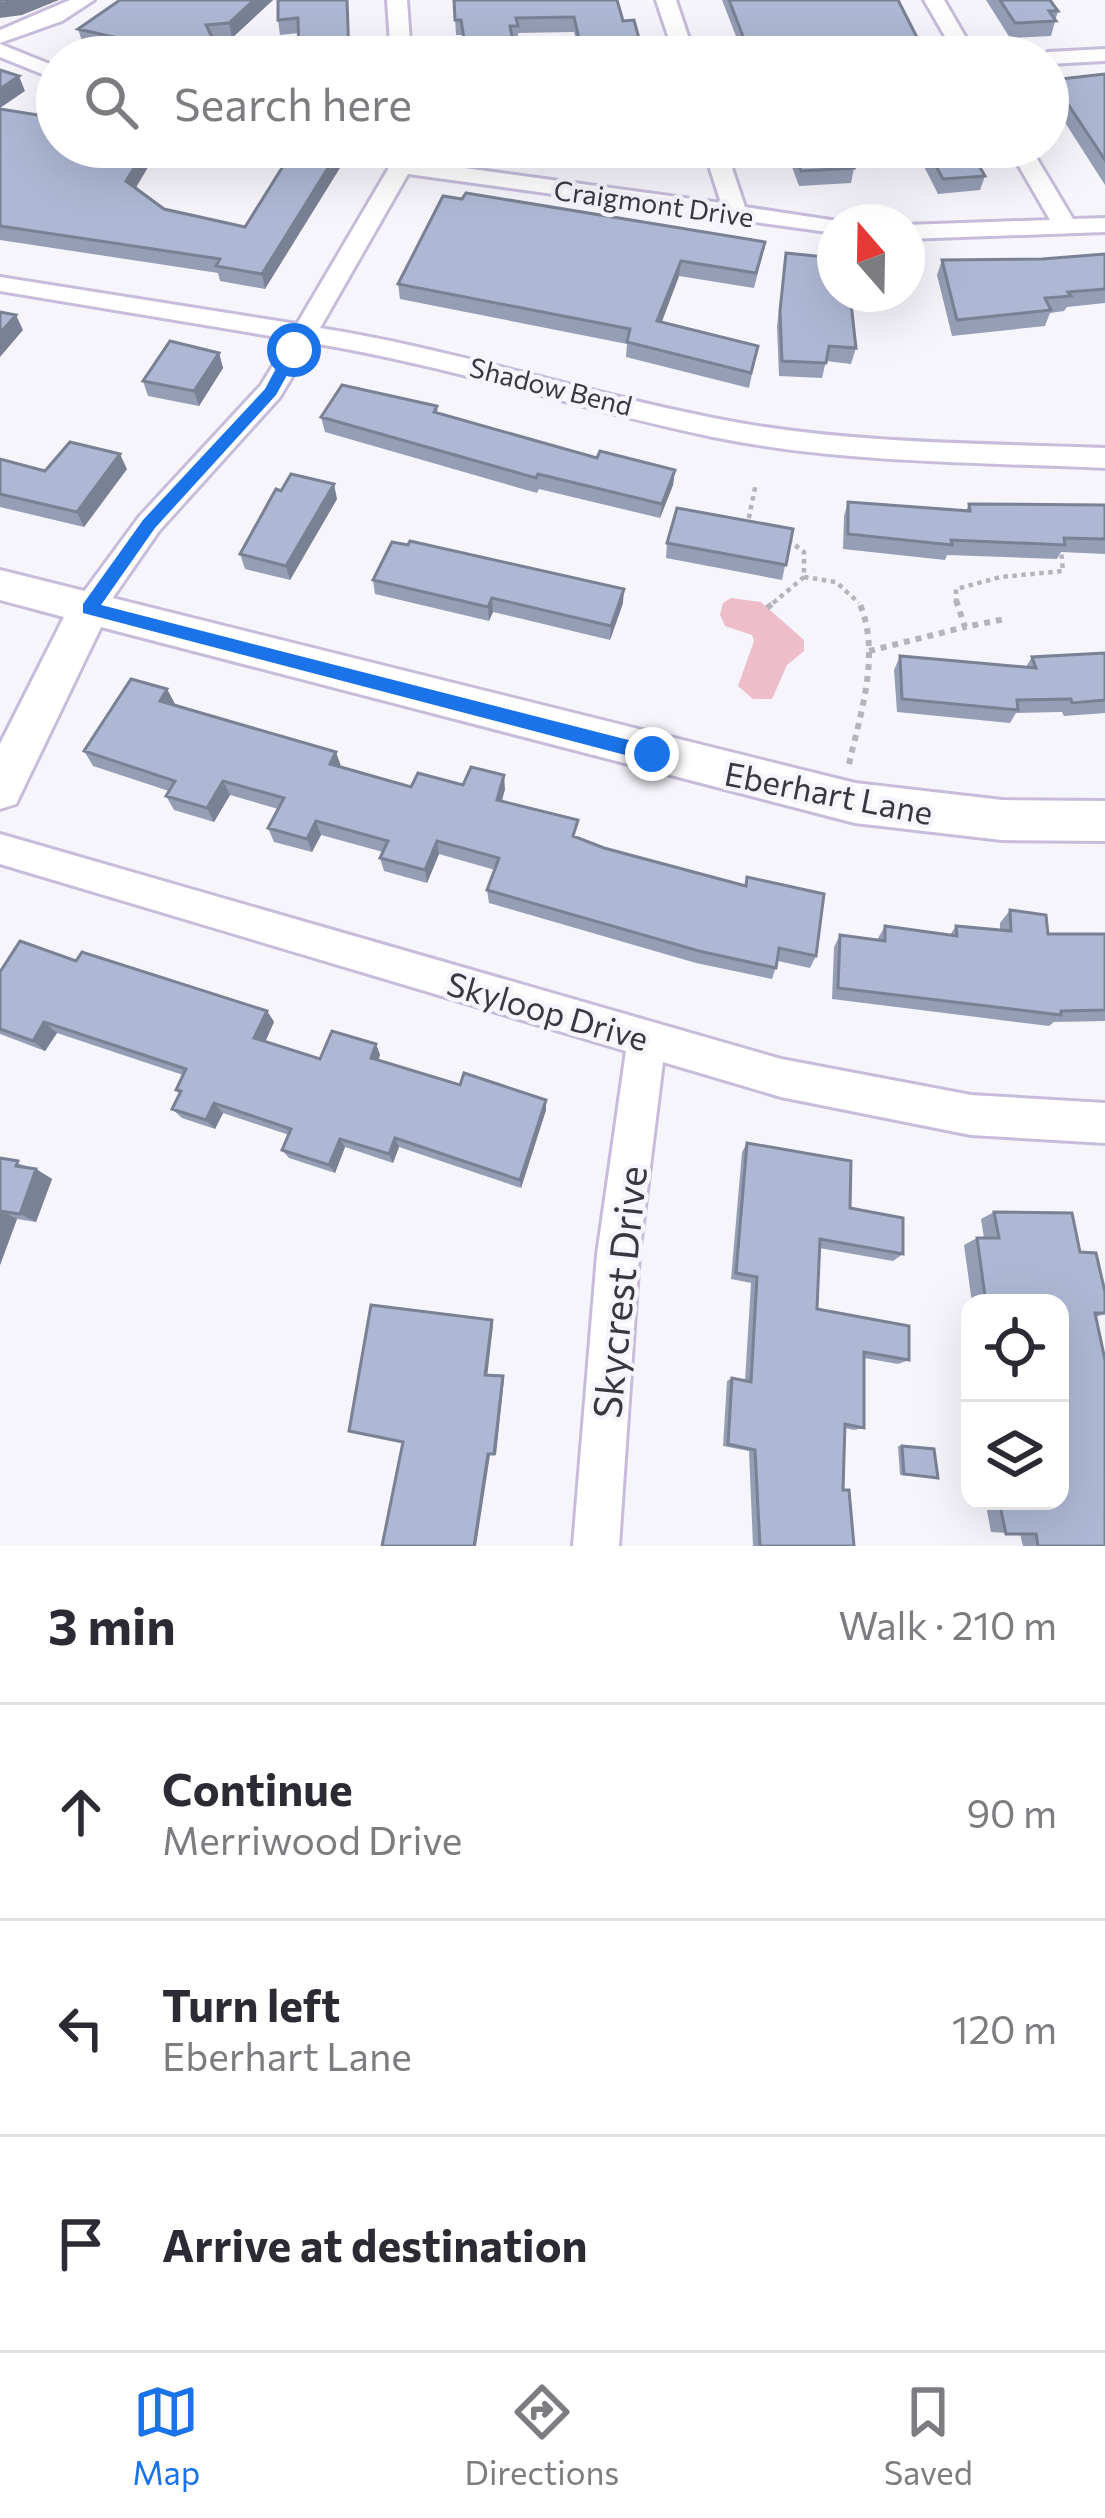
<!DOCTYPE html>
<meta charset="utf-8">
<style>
body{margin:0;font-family:Commissioner,sans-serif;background:#f2f2f3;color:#2b2b33}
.controls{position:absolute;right:36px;bottom:36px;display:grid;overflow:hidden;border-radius:24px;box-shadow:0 12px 48px #0002}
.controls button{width:108px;height:108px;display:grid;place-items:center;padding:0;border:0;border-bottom:3px solid #e1e1e2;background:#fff;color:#2b2b33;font:60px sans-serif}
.compass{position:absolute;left:817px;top:204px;width:108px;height:108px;border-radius:50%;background:#fff;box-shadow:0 12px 48px #0002;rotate:340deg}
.stop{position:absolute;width:36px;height:36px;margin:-27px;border:9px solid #1a73e8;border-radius:50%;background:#fff}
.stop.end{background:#1a73e8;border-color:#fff;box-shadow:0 3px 12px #0008}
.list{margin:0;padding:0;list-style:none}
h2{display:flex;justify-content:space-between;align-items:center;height:156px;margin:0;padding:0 48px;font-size:51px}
h2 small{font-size:39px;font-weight:400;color:#7c7c81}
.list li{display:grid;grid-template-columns:78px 1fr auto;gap:36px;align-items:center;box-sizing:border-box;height:216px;padding:0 48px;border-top:3px solid #e1e1e2}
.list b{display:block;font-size:45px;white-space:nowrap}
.list p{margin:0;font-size:39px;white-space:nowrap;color:#7c7c81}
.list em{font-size:39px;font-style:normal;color:#7c7c81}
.icon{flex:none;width:66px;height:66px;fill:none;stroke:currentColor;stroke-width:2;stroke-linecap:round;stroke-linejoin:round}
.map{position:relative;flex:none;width:1105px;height:1546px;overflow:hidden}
.search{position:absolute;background:#fff;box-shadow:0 12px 48px #0002;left:36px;right:36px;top:36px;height:132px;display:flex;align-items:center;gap:30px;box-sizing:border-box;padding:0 42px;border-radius:66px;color:#7c7c81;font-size:45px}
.sheet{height:804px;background:#fff}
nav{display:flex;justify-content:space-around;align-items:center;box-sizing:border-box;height:168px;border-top:3px solid #e1e1e2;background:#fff;font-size:33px;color:#7c7c81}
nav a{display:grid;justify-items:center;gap:6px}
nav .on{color:#1a73e8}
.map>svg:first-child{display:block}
.green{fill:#edbdc9}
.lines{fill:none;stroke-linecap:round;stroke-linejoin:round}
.street-casing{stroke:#c7bddb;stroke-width:6}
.secondary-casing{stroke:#c7bddb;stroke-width:6}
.path-far1{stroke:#b6b3bc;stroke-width:4.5;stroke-dasharray:4.5 4.5;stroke-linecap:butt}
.path{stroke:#b6b3bc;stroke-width:6;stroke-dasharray:6 6;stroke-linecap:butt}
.street{fill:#fff;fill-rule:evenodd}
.secondary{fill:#fff;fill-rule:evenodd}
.wall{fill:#969eb6}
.shaded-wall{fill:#7a8194}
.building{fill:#aeb8d4;stroke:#7a8194;stroke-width:3}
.route{fill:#1a73e8}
.labels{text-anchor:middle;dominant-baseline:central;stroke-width:9;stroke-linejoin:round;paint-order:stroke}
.far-street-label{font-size:27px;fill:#3a3642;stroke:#f7f5fc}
.street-label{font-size:33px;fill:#3a3642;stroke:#f7f5fc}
.near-street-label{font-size:39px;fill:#3a3642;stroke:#f7f5fc}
</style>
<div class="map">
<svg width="1105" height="1546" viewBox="0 0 1105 1546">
<rect width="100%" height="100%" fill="#f7f5fc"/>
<path class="green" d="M731 598 761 602 804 640V651L787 665 772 699H753L738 686 754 641 752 635 725 626 720 615 723 603Z"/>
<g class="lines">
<defs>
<path id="street" d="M70 0H94L62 21 0 43V30Z
M387 0H407L411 57H391Z
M656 0H676L695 57H675Z
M924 0H944L977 57H957Z
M0 44 57 67V80L0 57Z
M1105 49V61L1048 64V57H1039L1048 52Z
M393 147H415L413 161 721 203 703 147H725L745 207 844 222H835V233L408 174 320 328C453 349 581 392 713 418 841 444 975 443 1105 448V468C975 462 841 463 713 437 578 409 448 365 312 343L280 397 159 531 100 616H78L74 608 78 600 139 517 261 385 289 339 0 291V277L297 324 390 166Z
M1008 147H1030L1073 219 1105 218V232L907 239V225L1050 220Z
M0 834 781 1059 971 1095 1105 1103V1143L971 1135 781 1097 663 1062 639 1255 619 1546H573L597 1255 626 1051 0 864Z"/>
<path id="secondary" d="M0 570 855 783 1002 800 1105 801V841L1002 840 855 823 101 627 16 804 0 809V744L64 617 0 600Z"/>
</defs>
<use href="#street" class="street-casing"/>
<use href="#secondary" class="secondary-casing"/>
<path class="path-far1" d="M747 527 756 483
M788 540 804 552V577L836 582 859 603
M773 603 804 577
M956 603V589L1001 577 1063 571 1061 549"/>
<path class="path" d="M956 600 965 627 1005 619
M767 608 777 600
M869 651 965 627
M849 764C861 711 882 651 858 600"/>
<use href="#street" class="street"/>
<use href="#secondary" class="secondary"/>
</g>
<path class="wall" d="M120 0H273L232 38 213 39 222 57H142L83 44 78 29Z
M278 0 350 57 299 33 280 35 278 20Z
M454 0 623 21 644 57H580L574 32 518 33V41H513L516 57H465L462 35H456Z
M722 0H898L927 57H744Z
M986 0H1050L1058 11 1051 36 1010 38Z
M1105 74V185L1048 96 1052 80Z
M0 109 136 188 164 209 245 227 295 147 265 289 220 281 218 273 0 240Z
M472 147H503V149Z
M605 147H663L662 158 609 162Z
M777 147H846L854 168 851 183 799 186 785 148Z
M914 147H974L972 154 985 176 980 190 938 194Z
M462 199 762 257 754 288 679 276 662 322 758 346 749 388 626 357 627 344 400 299 398 284Z
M786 253 856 348 851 364 826 361 822 378 779 376 777 326Z
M1105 254V303L1067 307 1064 311 1050 313 1045 326 952 336 937 275 942 260 1042 259Z
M219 353 223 368 199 406 148 396 143 381Z
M437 406 438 413 597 458 675 470 673 485 660 518 539 489 537 493 325 432 321 417Z
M0 459 45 471 127 469 84 527 0 507Z
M337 499 290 580 245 569 240 554Z
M848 502 966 511 969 504 1105 505V554L1061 552 1057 559 947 555 945 560 843 549 844 516Z
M793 529 782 580 666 558 667 543Z
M373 580 623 603 610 640 493 612 489 621 375 594Z
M1105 653V713L1064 716 1062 712 1016 713 1010 723 897 712 894 670 900 656 1026 667 1032 657Z
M167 689 175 704 340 767 411 787 463 785 505 789 502 801 576 837 604 848 744 886 747 877 816 956 810 968 778 961 772 979 696 963 489 903 487 890 495 870 439 854 427 883 384 871 380 858 383 852 321 835 312 852 274 842 268 828 278 809 230 795 214 822 174 810 166 796 169 791 93 766 84 751Z
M1010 910 1048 934H1105V1021L1054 1022 1049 1026 832 999 834 947 840 935 877 940 885 926 950 935 956 926 1000 930V923Z
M76 961 267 1011 274 1022 265 1042 320 1059 376 1044 380 1055 378 1060 546 1110 521 1188 399 1147 393 1163 345 1147 335 1173 289 1158 282 1150 289 1135 223 1113 215 1129 182 1118 172 1109 179 1094 176 1090 183 1075 57 1033 45 1051 0 1034V972Z
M747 1143 850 1208 903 1254 893 1261 819 1248 817 1309 909 1360 898 1364 864 1358V1428L854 1430 845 1428 843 1490 854 1546H753L749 1451 723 1446 727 1381 732 1378 745 1381 751 1283 731 1279 742 1152Z
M0 1158 36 1169 52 1179 36 1222 17 1219 0 1265Z
M994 1212 1080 1252 1105 1292V1314L1095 1317 1105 1546H1023L1020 1534 991 1532 985 1501H1060V1303H972L964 1245 977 1238H984L981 1219Z
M970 1399V1423L966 1400Z
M898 1446H902L938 1478 900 1475Z"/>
<path class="shaded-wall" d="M22 0H59L22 15 0 18V4Z
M254 0H273L232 38 229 23Z
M19 76 25 91 0 108V89Z
M147 147H160L131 196 126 181Z
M341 147H353L265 289 262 274Z
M681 261 679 276 656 336 657 321Z
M16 315 23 330 0 357V333Z
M219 353 223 368 199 406 194 391Z
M120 454 127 469 84 527 77 512Z
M675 470 673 485 660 518 662 504Z
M334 484 337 499 290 580 286 566Z
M624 589 623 603 610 640 611 626Z
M492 598 493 612 489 621 488 607Z
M167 689 175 704 160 701Z
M336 752 341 766 334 779 330 764Z
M504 775 505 789 498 813 497 800Z
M223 781 230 795 214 822 207 808Z
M316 821 321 835 312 852 307 839Z
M437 841 439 854 427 883 425 870Z
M267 1011 274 1022 262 1049 254 1038Z
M44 1022 57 1033 45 1051 33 1041Z
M376 1044 380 1055 376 1068 371 1058Z
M546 1100V1110L521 1188 520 1180Z
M214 1103 223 1113 215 1129 206 1120Z
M395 1138 399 1147 393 1163 389 1154Z
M340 1139 345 1147 335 1173 329 1165Z
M36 1169 52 1179 36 1222 20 1214Z
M0 1210 17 1219 0 1265Z
M492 1320 493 1325 487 1378 485 1375Z
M503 1376 504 1379 496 1455 494 1454Z
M488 1454 490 1455 476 1546H474Z"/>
<path class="building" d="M0 0H22L0 4Z
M120 0H254L229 23 206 25 222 57H179L176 51 78 29Z
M278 0H347L349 57H299L298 18 278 20Z
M454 0H617L623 21 634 20 644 57H594L591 46 581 47 574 17 516 18 518 26H510L516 57H467L461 20H455Z
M729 0H898L927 57H751Z
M1000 0H1050L1058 11H1049L1056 21 1015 23Z
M0 70 19 76 0 89Z
M1105 74V160L1052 80Z
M0 109 57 118V147H147L126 181 164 209 245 227 295 147H341L262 274 216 266 220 259 0 226Z
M792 147H846L854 168 801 171Z
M926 147H968L985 176 943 179Z
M466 193 765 242 756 273 681 261 657 321 758 346 751 373 627 342 630 329 398 284 443 196 462 199Z
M786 253 835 258V294H850L856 348 829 346 826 363 782 361 780 311Z
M1105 254V289L1068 292 1071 296 1045 298 1051 310 957 320 942 260 1042 259Z
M0 312 16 315 0 333Z
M170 341 219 353 194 391 143 381Z
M342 385 437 406 434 412 597 458 600 451 675 470 662 504 538 474 536 478 321 417Z
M70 442 120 454 77 512 0 494V459L45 471Z
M291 474 334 484 286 566 240 554 276 489 281 491Z
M848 502 970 511 969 504 1105 505V539L1064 538 1065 545 951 540 952 545 848 534Z
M677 508 793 529 786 565 667 543Z
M410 541 624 589 611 626 492 598 488 607 373 580 392 542 408 545Z
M1105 653V700L1072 703 1071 699 1017 700 1018 710 902 699 900 656 1036 668 1032 657Z
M131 679 167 689 160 701 336 752 330 764 411 787 418 773 463 785 471 767 504 775 497 800 578 820 573 836 604 848 746 886 747 877 824 894 816 956 779 948 776 968 699 951 487 890 499 858 437 841 425 870 380 858 388 841 316 821 307 839 268 828 284 798 223 781 207 808 166 796 175 781 84 751Z
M1010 910 1046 915 1048 934H1105V1010L1061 1011V1015L838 988 840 935 885 941V926L957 936 956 926 1011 931Z
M20 941 76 961 82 952 267 1011 254 1038 320 1059 332 1031 376 1044 371 1058 460 1085 464 1073 546 1100 520 1180 395 1138 389 1154 340 1139 329 1165 282 1150 291 1129 214 1103 206 1120 172 1109 181 1091 176 1090 186 1069 44 1022 33 1041 0 1029V972Z
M747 1143 851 1161 850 1208 903 1218V1254L820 1239 817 1309 909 1326V1360L864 1352V1428L845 1424 843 1490H849L854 1546H760L755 1450 728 1444 732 1378 751 1382 757 1277 736 1273Z
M0 1158 18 1161 16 1166 36 1169 20 1214 0 1211Z
M994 1212 1072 1213 1080 1252 1096 1253 1105 1292V1313H1095L1105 1360V1546H1038L1036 1534H1006L999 1501H1060V1303H986L977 1238H999Z
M371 1305 492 1320 485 1375 503 1376 494 1454H488L474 1546H382L403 1442 349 1431Z
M902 1446 934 1449 938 1478 904 1474Z"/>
<path class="route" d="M294 345 301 350 276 395 155 528 101 605 652 746 659 748V759L652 762 83 613V604L143 520 265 389 288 346Z"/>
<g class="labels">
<g class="far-street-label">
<text transform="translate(654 203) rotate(8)">Craigmont Drive</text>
<text transform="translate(551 386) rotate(14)">Shadow Bend</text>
</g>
<g class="street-label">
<text transform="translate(829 792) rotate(11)">Eberhart Lane</text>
<text transform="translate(548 1010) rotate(16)">Skyloop Drive</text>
</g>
<g class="near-street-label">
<text transform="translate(618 1292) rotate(-84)">Skycrest Drive</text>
</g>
</g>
</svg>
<div class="controls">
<button><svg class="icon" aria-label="locate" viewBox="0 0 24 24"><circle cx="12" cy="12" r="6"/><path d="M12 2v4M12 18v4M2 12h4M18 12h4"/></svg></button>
<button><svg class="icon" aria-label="layers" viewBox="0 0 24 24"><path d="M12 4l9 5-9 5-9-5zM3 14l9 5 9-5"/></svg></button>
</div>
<svg class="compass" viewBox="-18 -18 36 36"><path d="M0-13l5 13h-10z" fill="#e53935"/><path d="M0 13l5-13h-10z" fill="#7c7c81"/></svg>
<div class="stop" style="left:294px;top:350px"></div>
<div class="stop end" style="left:652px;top:754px"></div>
<div class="search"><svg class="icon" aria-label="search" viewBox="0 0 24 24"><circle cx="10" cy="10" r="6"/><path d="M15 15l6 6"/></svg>Search here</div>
</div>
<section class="sheet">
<h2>3 min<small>Walk · 210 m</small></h2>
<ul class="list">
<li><svg class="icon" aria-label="ahead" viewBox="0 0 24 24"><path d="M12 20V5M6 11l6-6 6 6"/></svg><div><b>Continue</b><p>Merriwood Drive</p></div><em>90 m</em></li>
<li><svg class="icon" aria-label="left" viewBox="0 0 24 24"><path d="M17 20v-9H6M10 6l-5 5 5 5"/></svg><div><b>Turn left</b><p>Eberhart Lane</p></div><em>120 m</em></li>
<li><svg class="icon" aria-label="arrive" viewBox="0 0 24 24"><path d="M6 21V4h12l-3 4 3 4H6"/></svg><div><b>Arrive at destination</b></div></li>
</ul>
</section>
<nav>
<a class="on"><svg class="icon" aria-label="map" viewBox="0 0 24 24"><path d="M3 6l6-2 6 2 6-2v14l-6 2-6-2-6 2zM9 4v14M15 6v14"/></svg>Map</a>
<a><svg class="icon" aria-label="directions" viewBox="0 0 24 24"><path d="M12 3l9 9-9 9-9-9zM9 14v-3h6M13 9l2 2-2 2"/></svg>Directions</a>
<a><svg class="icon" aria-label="saved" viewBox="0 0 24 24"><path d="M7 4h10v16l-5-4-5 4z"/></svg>Saved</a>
</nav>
